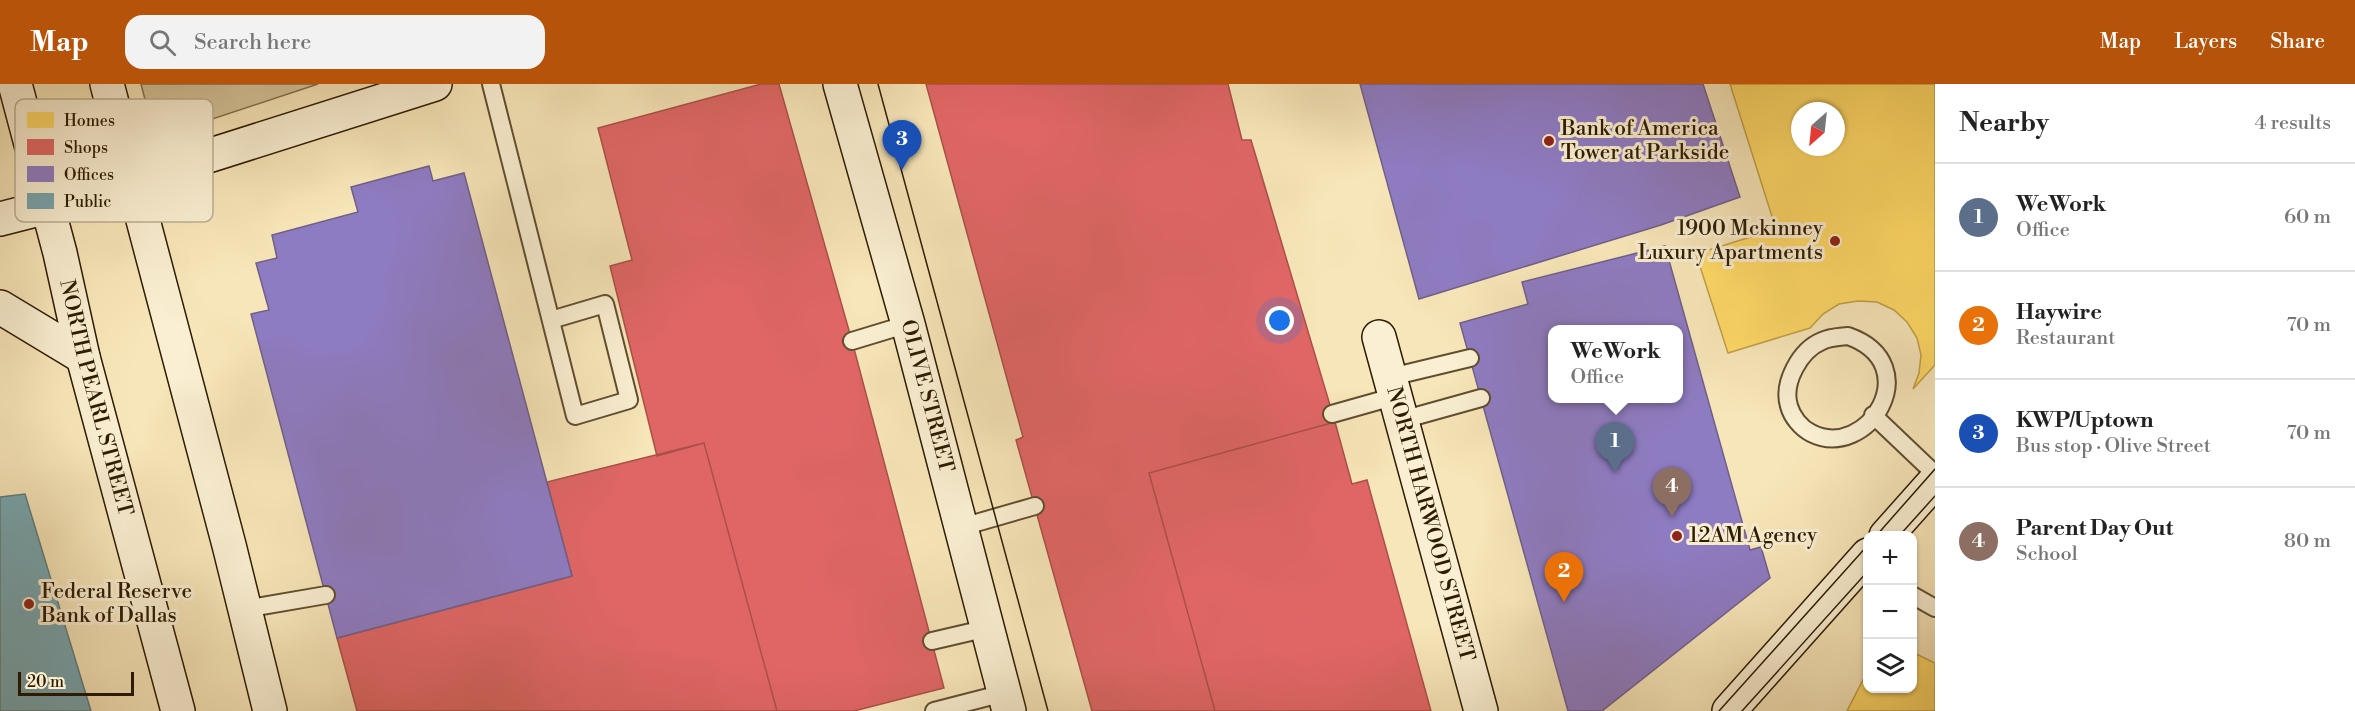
<!DOCTYPE html>
<meta charset="utf-8">
<style>
body{margin:0;font-family:"Libre Bodoni",serif;background:#f2f2f2;color:#222}
.controls{position:absolute;right:18px;bottom:18px;display:grid;overflow:hidden;border-radius:12px;box-shadow:0 2px 4px #0004}
.controls button{width:54px;height:54px;display:grid;place-items:center;padding:0;border:0;border-bottom:2px solid #e0e0e0;background:#fff;color:#222;font:30px sans-serif}
.compass{position:absolute;left:1791px;top:18px;width:54px;height:54px;border-radius:50%;background:#fff;box-shadow:0 2px 4px #0004;rotate:207deg}
.scale{position:absolute;left:18px;bottom:15px;width:116px;box-sizing:border-box;padding-left:6px;border:3px solid #2d1c02;border-top:0;font-size:16px;line-height:21px;white-space:nowrap;color:#2d1c02;-webkit-text-stroke:4px #faefd2;paint-order:stroke}
.you{position:absolute;left:1280px;top:237px;width:21px;height:21px;margin:-15px;border:4px solid #fff;border-radius:50%;background:#1a73e8;box-shadow:0 0 0 9px #1a73e833}
.badge{display:grid;place-items:center;width:39px;height:39px;border-radius:50%;background:#b45309;color:#fff;font-size:20px;font-weight:700}
.pin{position:absolute;translate:-50% -50px;filter:drop-shadow(0 2px 3px #0008)}
.pin::after{content:'';position:absolute;top:32px;width:21px;height:18px;background:inherit;clip-path:polygon(0 0,100% 0,50% 100%)}
.popup{position:absolute;left:1548px;top:241px;width:135px;height:78px;box-sizing:border-box;display:grid;place-content:center;border-radius:12px;background:#fff;filter:drop-shadow(0 2px 4px #0005);font-size:20px;white-space:nowrap;color:#767676}
.popup b{font-size:22px;color:#222}
.popup::after{content:'';position:absolute;left:50%;top:100%;margin-left:-12px;border:12px solid transparent;border-top-color:#fff}
.list{margin:0;padding:0;list-style:none}
h2{display:flex;justify-content:space-between;align-items:center;height:78px;margin:0;padding:0 24px;font-size:26px}
h2 small{font-size:20px;font-weight:400;color:#767676}
.list li{display:grid;grid-template-columns:39px 1fr auto;gap:18px;align-items:center;box-sizing:border-box;height:108px;padding:0 24px;border-top:2px solid #e0e0e0}
.list b{display:block;font-size:22px;white-space:nowrap}
.list p{margin:0;font-size:20px;white-space:nowrap;color:#767676}
.list em{font-size:20px;font-style:normal;color:#767676}
.icon{flex:none;width:33px;height:33px;fill:none;stroke:currentColor;stroke-width:2;stroke-linecap:round;stroke-linejoin:round}
.map{position:relative;flex:none;width:1935px;height:627px;overflow:hidden}
header{display:flex;align-items:center;gap:36px;box-sizing:border-box;height:84px;padding:0 30px;background:#b45309;color:#fff}
header strong{font-size:28px}
nav{display:flex;gap:33px;margin-inline-start:auto;font-size:21px}
.search{width:420px;height:54px;background:#f2f2f2;display:flex;align-items:center;gap:15px;box-sizing:border-box;padding:0 21px;border-radius:18px;color:#767676;font-size:22px}
main{display:flex}
aside{flex:1;background:#fff}
.map>svg:first-child{display:block}
.green{fill:#d5c49a;stroke:#81704e;stroke-width:1.5}
.homes{fill:#ffd966;stroke:#c0a048;stroke-width:1.5;fill-rule:evenodd}
.shops{fill:#e06666;stroke:#aa5048;stroke-width:1.5}
.offices{fill:#8e7cc3;stroke:#715f89;stroke-width:1.5;fill-rule:evenodd}
.public{fill:#76a5af;stroke:#607c7b;stroke-width:1.5}
.lines{fill:none;stroke-linecap:round;stroke-linejoin:round}
.lane-casing{stroke:#604e30;stroke-width:20}
.secondary-casing{stroke:#2d1c02;stroke-width:36}
.lane{stroke:#faefd2;stroke-width:16}
.secondary{stroke:#faefd2;stroke-width:33}
.tram{stroke:#2d1c02;stroke-width:1.5}
.poi-dot{fill:#8f2418;stroke:#faefd2;stroke-width:2}
.labels{text-anchor:middle;dominant-baseline:central;stroke-width:6;stroke-linejoin:round;paint-order:stroke}
.poi-label{font-size:21px;fill:#2d1c02;stroke:#faefd2;text-anchor:start}
.street-label{font-size:21px;fill:#2d1c02;stroke:#faefd2}
.key{fill:#faefd2;stroke:#bcb094;stroke-width:1.5}
.key-label{font-size:16px;fill:#2d1c02}
</style>
<header>
<strong>Map</strong>
<div class="search"><svg class="icon" aria-label="search" viewBox="0 0 24 24"><circle cx="10" cy="10" r="6"/><path d="M15 15l6 6"/></svg>Search here</div>
<nav><a>Map</a><a>Layers</a><a>Share</a></nav>
</header>
<main>
<div class="map">
<svg width="1935" height="627" viewBox="0 0 1935 627">
<rect width="100%" height="100%" fill="#f7e6b9"/>
<filter id="stains"><feTurbulence type="fractalNoise" baseFrequency=".00333" numOctaves="4"/><feColorMatrix values="0 0 0 0 .2 0 0 0 0 .09 0 0 0 0 .02 0 0 0 .5 -.17"/></filter>
<radialGradient id="worn" r=".72"><stop offset=".6" stop-color="#630" stop-opacity="0"/><stop offset="1" stop-color="#630" stop-opacity=".3"/></radialGradient>
<path class="green" d="M141 0H318L155 54Z"/>
<path class="homes" d="M1730 0H1935V281L1913 305 1919 289 1921 271 1917 254 1907 238 1894 226 1877 218 1858 217 1839 220 1823 230 1810 244 1728 269 1696 170 1776 145ZM1800 27H1836V63H1800Z
M1912 568 1935 579V627H1847L1868 586V604H1912Z"/>
<path class="shops" d="M761 0H779L852 257 944 604 854 627H777L704 359 657 372 610 182 632 176 598 44Z
M926 0H1228L1242 56H1251L1335 338 1149 389 1215 627H1092L1016 356 1023 353Z
M1335 338 1352 400 1367 396 1431 627H1215L1149 389Z
M704 359 777 627H357L337 554 572 492 547 398Z"/>
<path class="offices" d="M1360 0H1703L1740 113 1661 141 1419 215Z
M429 82 433 97 464 89 572 492 337 554 251 230 269 226 256 179 277 174 272 151 358 128 351 103Z
M1665 162 1750 466 1761 463 1770 494 1602 627H1568L1460 239 1528 220 1522 198ZM1552 246H1678V314H1552Z"/>
<path class="public" d="M25 410 91 627H0V413Z"/>
<g class="lines">
<defs>
<path id="lane" d="M491 0 575 332 629 316 605 220 551 236
M1848 252C1928 280 1868 378 1811 349 1801 344 1792 333 1789 322 1782 299 1800 266 1822 257 1830 253 1839 253 1848 252Z
M852 257 908 240
M1391 293 1470 274
M1332 330 1396 312
M1873 331 1935 390
M1402 336 1481 314
M962 443 1035 422
M1912 511 1935 524
M245 525 326 511
M932 557 988 544
M934 627 1004 609"/>
<g id="secondary">
<path id="s1" d="M15 0 60 169 83 273 178 627"/>
<path d="M107 0 229 461 270 627"/>
<path id="s2" d="M840 0 908 240 1009 627"/>
<path d="M0 135 47 123 435 0"/>
<path d="M0 223 83 273"/>
<path id="s3" d="M1379 253 1481 627"/>
<path d="M1886 452 1935 397"/>
<path d="M1729 627 1868 471"/>
</g>
</defs>
<use href="#lane" class="lane-casing"/>
<use href="#secondary" class="secondary-casing"/>
<use href="#lane" class="lane"/>
<use href="#secondary" class="secondary"/>
<path class="tram" d="M878 0 1048 627
M1876 452 1935 385
M1899 452 1935 412
M1719 627 1868 461
M1742 627 1868 487"/>
</g>
<g class="poi-dot">
<circle cx="1549" cy="57" r="6"/>
<circle cx="1835" cy="157" r="6"/>
<circle cx="1677" cy="452" r="6"/>
<circle cx="29" cy="520" r="6"/>
</g>
<g class="labels">
<g class="poi-label">
<text x="1561" y="45">Bank of America<tspan x="1561" dy="24">Tower at Parkside</tspan></text>
<text x="1823" y="145" text-anchor="end">1900 Mckinney<tspan x="1823" dy="24">Luxury Apartments</tspan></text>
<text x="1689" y="452">12AM Agency</text>
<text x="41" y="508">Federal Reserve<tspan x="41" dy="24">Bank of Dallas</tspan></text>
</g>
<g class="street-label">
<text stroke="none"><textPath href="#s2" startOffset="324">OLIVE STREET</textPath></text>
<text stroke="none"><textPath href="#s1" startOffset="324">NORTH PEARL STREET</textPath></text>
<text stroke="none"><textPath href="#s3" startOffset="194">NORTH HARWOOD STREET</textPath></text>
</g>
</g>
<rect x="15" y="15" width="198" height="123" rx="9" class="key"/>
<rect x="27" y="28" width="27" height="16" fill="#ffd966"/>
<rect x="27" y="55" width="27" height="16" fill="#e06666"/>
<rect x="27" y="82" width="27" height="16" fill="#8e7cc3"/>
<rect x="27" y="109" width="27" height="16" fill="#76a5af"/>
<g class="key-label">
<text x="64" y="42">Homes</text>
<text x="64" y="69">Shops</text>
<text x="64" y="96">Offices</text>
<text x="64" y="123">Public</text>
</g>
<rect width="100%" height="100%" filter="url(#stains)"/>
<rect width="100%" height="100%" fill="url(#worn)"/>
</svg>
<div class="controls">
<button>+</button>
<button>−</button>
<button><svg class="icon" aria-label="layers" viewBox="0 0 24 24"><path d="M12 4l9 5-9 5-9-5zM3 14l9 5 9-5"/></svg></button>
</div>
<svg class="compass" viewBox="-18 -18 36 36"><path d="M0-13l5 13h-10z" fill="#e53935"/><path d="M0 13l5-13h-10z" fill="#767676"/></svg>
<div class="scale">20 m</div>
<div class="you"></div>
<div class="pin badge" style="left:1615px;top:388px;background:#5c6f8a">1</div>
<div class="popup"><b>WeWork</b>Office</div>
<div class="pin badge" style="left:1564px;top:518px;background:#e8710a">2</div>
<div class="pin badge" style="left:902px;top:86px;background:#1a4fb4">3</div>
<div class="pin badge" style="left:1672px;top:433px;background:#8d6e63">4</div>
</div>
<aside>
<h2>Nearby<small>4 results</small></h2>
<ul class="list">
<li><span class="badge" style="background:#5c6f8a">1</span><div><b>WeWork</b><p>Office</p></div><em>60 m</em></li>
<li><span class="badge" style="background:#e8710a">2</span><div><b>Haywire</b><p>Restaurant</p></div><em>70 m</em></li>
<li><span class="badge" style="background:#1a4fb4">3</span><div><b>KWP/Uptown</b><p>Bus stop · Olive Street</p></div><em>70 m</em></li>
<li><span class="badge" style="background:#8d6e63">4</span><div><b>Parent Day Out</b><p>School</p></div><em>80 m</em></li>
</ul>
</aside>
</main>
